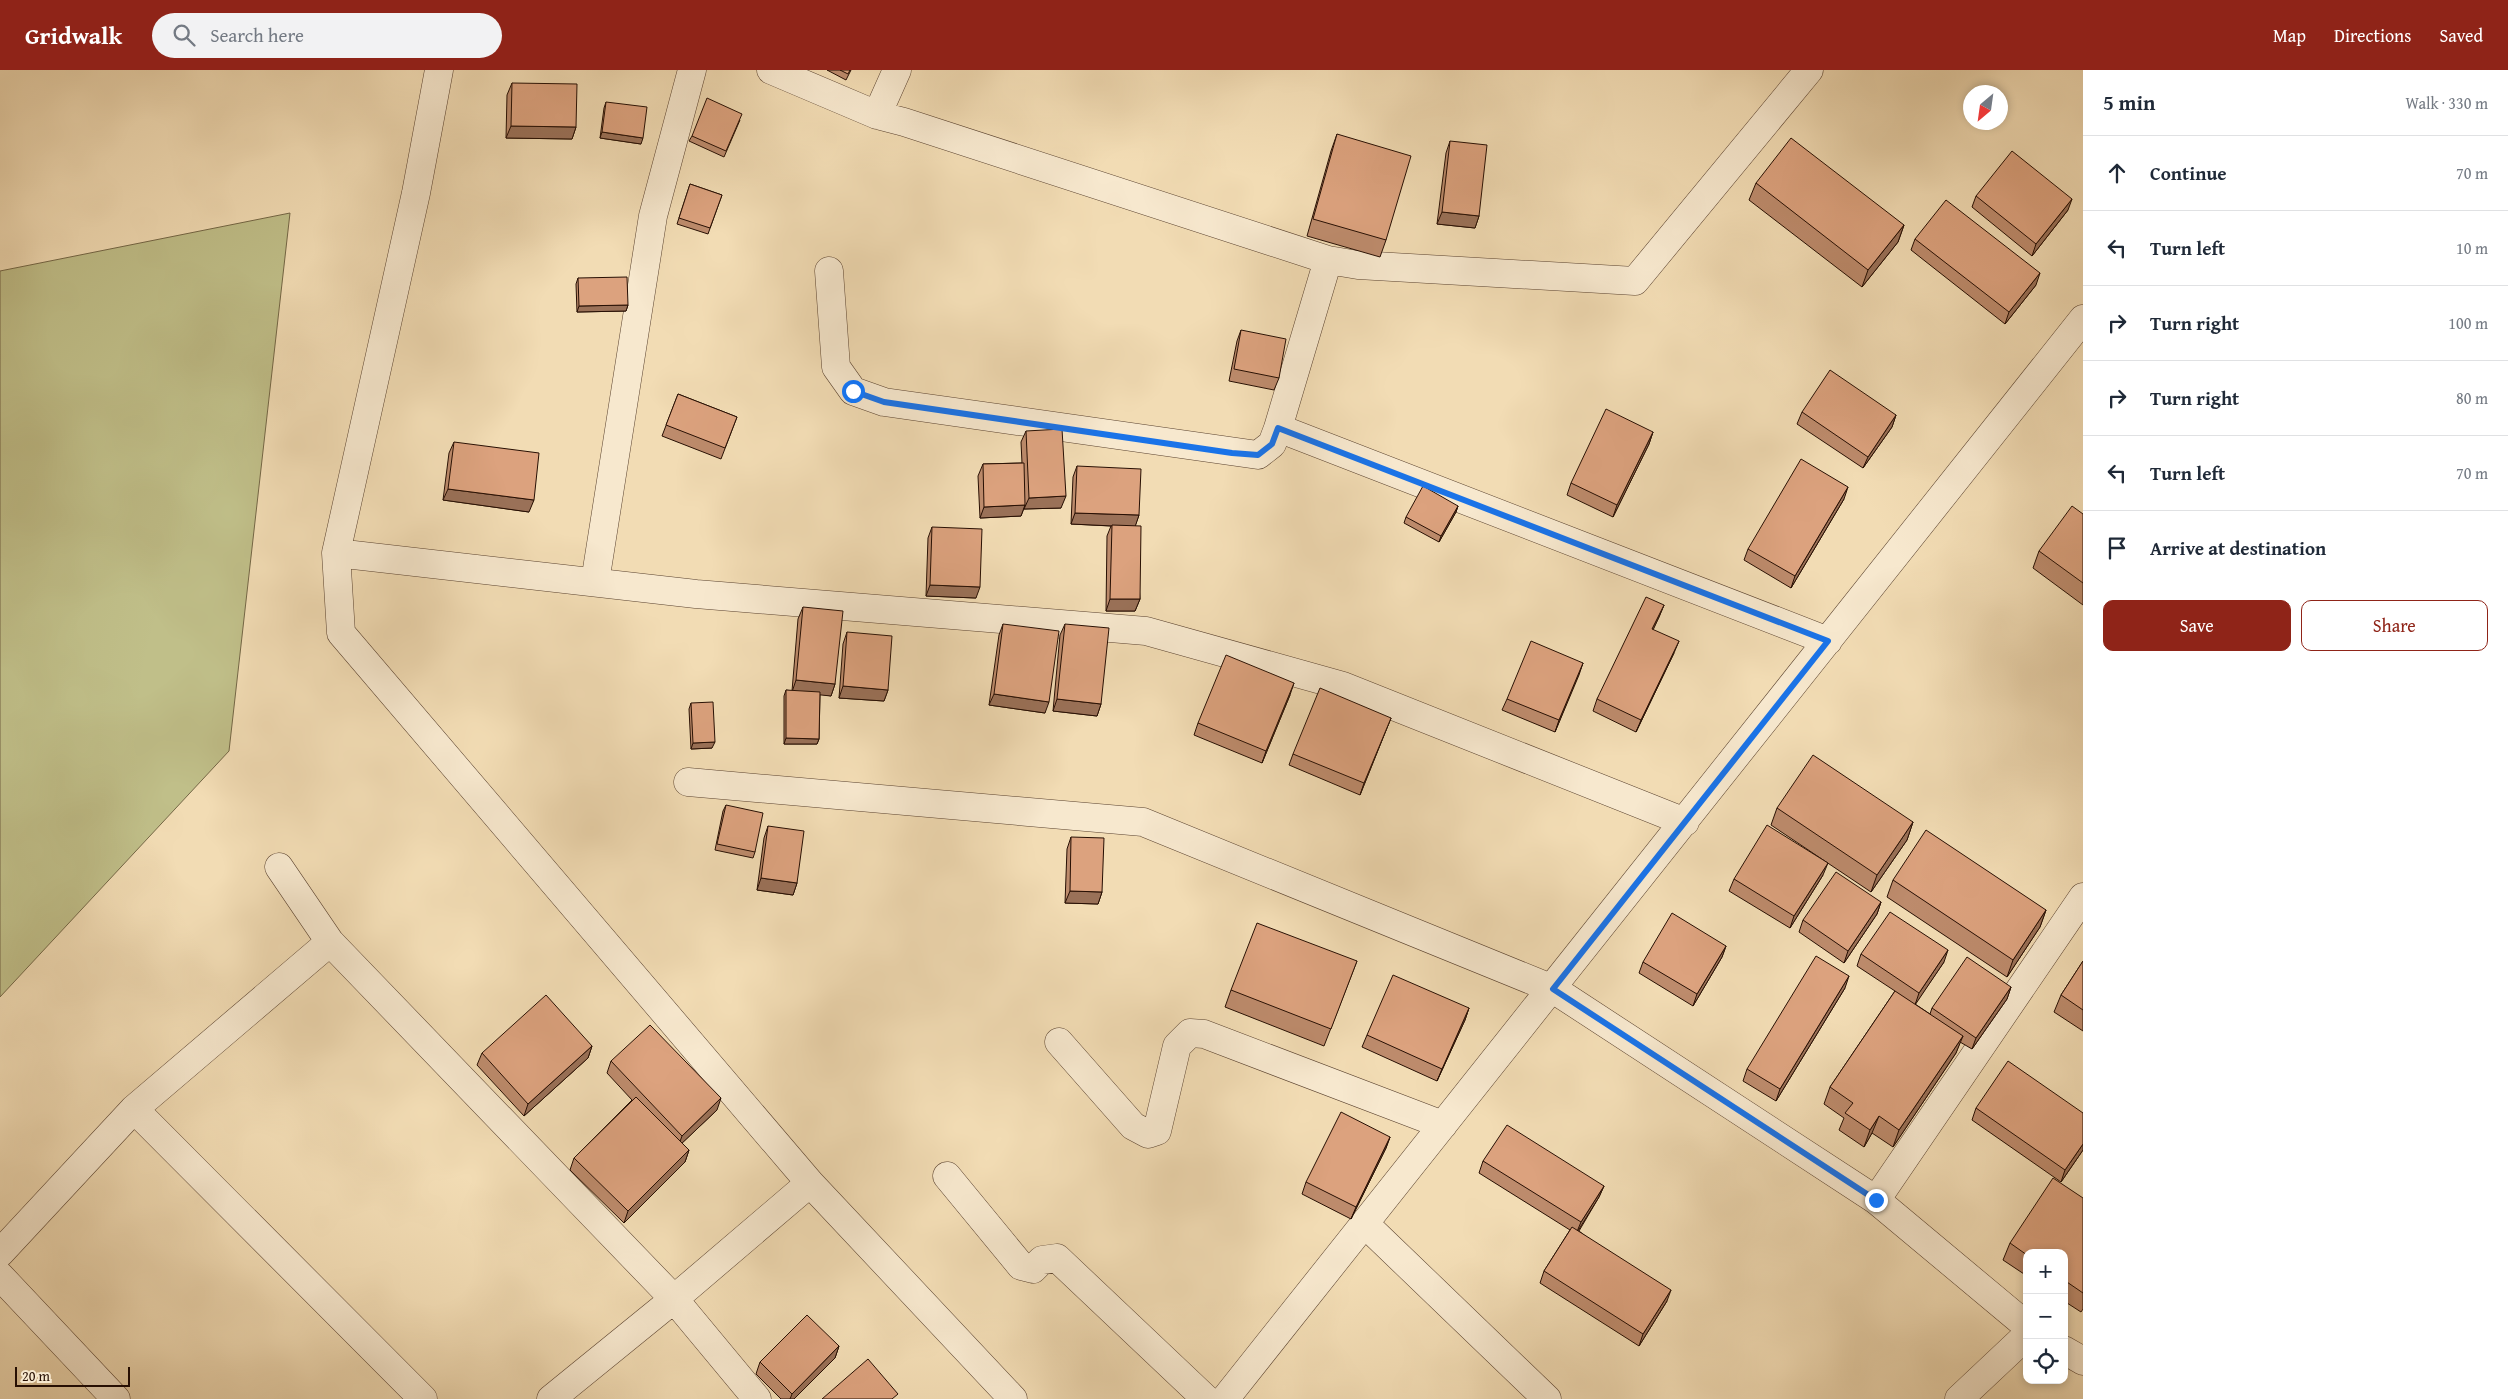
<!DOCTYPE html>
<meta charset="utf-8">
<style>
body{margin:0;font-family:"Gentium Book Plus",serif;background:#f2f2f3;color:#1f2937}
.controls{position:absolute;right:15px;bottom:15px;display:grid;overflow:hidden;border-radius:10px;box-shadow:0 2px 8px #0003}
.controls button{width:45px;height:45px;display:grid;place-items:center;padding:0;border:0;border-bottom:1px solid #e0e1e3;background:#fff;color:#1f2937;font:25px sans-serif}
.compass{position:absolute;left:1963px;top:15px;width:45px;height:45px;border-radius:50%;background:#fff;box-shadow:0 2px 8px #0003;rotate:209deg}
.scale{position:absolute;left:15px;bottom:12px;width:115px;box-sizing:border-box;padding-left:5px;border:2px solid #270f03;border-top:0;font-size:14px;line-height:18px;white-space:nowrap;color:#270f03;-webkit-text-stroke:4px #f7e8ce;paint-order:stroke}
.stop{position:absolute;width:15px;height:15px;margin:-11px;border:4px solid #1a73e8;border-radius:50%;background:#fff}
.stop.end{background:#1a73e8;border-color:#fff;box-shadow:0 1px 5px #0008}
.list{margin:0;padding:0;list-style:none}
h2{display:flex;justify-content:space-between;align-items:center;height:65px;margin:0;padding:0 20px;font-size:21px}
h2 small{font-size:16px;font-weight:400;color:#747a83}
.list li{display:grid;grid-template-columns:32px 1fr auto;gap:15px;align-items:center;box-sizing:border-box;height:75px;padding:0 20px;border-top:1px solid #e0e1e3}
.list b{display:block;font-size:19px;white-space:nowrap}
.list em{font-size:16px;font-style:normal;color:#747a83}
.actions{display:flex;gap:10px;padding:15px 20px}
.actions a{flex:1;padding:11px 0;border:1px solid #8f2418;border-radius:10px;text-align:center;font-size:18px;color:#8f2418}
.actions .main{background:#8f2418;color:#fff}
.icon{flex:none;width:28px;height:28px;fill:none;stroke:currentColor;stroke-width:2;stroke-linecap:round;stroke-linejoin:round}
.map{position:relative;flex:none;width:2083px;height:1329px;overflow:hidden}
header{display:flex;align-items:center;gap:30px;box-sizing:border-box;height:70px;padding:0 25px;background:#8f2418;color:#fff}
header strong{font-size:24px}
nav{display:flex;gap:28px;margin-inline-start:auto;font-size:18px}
.search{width:350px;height:45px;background:#f2f2f3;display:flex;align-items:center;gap:12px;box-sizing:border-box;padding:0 18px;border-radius:28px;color:#747a83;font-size:19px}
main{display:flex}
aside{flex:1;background:#fff}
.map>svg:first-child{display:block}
.green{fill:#c0bf89;stroke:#746746}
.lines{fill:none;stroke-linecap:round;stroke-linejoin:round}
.street-casing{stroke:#5a422f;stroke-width:29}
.street{stroke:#f7e8ce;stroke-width:28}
.wall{fill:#bd8b6c;stroke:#270f03}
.shaded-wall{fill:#9a7158;stroke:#270f03}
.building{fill:#dca27e;stroke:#270f03}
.route{stroke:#1a73e8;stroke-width:6}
</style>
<header>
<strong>Gridwalk</strong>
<div class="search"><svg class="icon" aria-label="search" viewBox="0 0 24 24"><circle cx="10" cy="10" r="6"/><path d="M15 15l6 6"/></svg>Search here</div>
<nav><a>Map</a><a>Directions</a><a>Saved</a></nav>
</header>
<main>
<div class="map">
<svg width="2083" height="1329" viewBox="0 0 2083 1329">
<rect width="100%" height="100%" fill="#f2dcb4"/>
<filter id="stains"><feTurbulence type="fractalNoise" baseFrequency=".004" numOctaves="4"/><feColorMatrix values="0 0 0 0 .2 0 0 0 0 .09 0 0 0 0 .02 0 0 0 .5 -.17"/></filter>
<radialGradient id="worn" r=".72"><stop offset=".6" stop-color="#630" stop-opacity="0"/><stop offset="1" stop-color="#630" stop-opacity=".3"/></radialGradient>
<path class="green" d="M290 143 229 681 0 927V201Z"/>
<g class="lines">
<defs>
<path id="street" d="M439 0 416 123 336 483 341 563 810 1113 1013 1329
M771 0 877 45 904 52 1328 190 1358 195 1635 211 1809 0
M877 45 897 0
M829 201 836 297 853 321 884 332 1258 385 1272 374 1278 358 1828 571
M1278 358 1328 190
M336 483 696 524 1146 561 1343 616 1685 752
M595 512 653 146 692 0
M688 712 1143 752 1553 919 1876 1130
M279 797 330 872 674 1229 757 1329
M1059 972 1133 1056 1148 1064 1157 1061 1177 976 1190 963 1204 964 1443 1055
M134 1039 330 872
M947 1106 1021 1196 1033 1199 1042 1190 1057 1188 1206 1329
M1365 1154 1547 1329
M0 1183 134 1039 423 1329
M0 1206 116 1329
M2027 1256 1876 1130 2083 827
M2064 1280 2083 1291
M551 1329 674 1229 810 1113
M1225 1329 2083 249
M1959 1329 2027 1265"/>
</defs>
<use href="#street" class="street-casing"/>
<use href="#street" class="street"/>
</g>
<path class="wall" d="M827 0H851L846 10Z
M512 13 576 57 572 69 506 68 507 25Z
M606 32 641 74 600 68 604 38Z
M740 50 724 87 689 71 692 66Z
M1337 64 1386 170 1380 187 1307 166 1331 81Z
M1450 71 1479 146 1475 158 1437 154 1446 83Z
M1756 113 1904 155 1898 172 1862 217 1749 130Z
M690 114 722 125 708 164 677 154Z
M1976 126 2068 140 2032 186 1972 137Z
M1915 169 2036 215 2005 254 1911 180Z
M578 208 628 235 626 241 577 242 576 214Z
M1241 260 1279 308 1274 320 1229 311 1237 271Z
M678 324 737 347 721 389 662 366Z
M1802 342 1896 345 1892 357 1863 398 1797 354Z
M1026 361 1061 438 1024 439V438L1021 446 980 448 978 406 983 394 1022 393 1021 372Z
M1653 362 1649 374 1613 447 1567 425 1571 413Z
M454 372 529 442 443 430 449 383Z
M1077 396 1139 445 1135 456 1140 529 1135 541H1106L1107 466 1111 456 1071 454 1073 407Z
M1844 429 1791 518 1744 490 1748 479Z
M1458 436 1456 442 1439 472 1404 453 1406 447Z
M2083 444V535L2033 498 2039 481Z
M932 457 976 528 926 526 928 468Z
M1664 535 1659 547 1653 559 1674 583 1636 662 1593 641 1597 629Z
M803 537 835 614 831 626 820 624 819 669 817 674H784V626L786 620 792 621 798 549Z
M1003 554 1045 643 989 635 999 565Z
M1065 554 1101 634 1097 646 1053 641 1060 565Z
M847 562 888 620 884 631 839 628 843 574Z
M1583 593 1555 662 1502 640 1507 629Z
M1290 625 1262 693 1194 665 1198 653Z
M691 633 712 678 691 679 689 639Z
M1391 648 1360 725 1289 695 1293 684Z
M726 735 755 782 753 788 715 780 723 741Z
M1777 738 1913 752 1907 770 1871 822 1771 755Z
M768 756 797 813 793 825 757 820 764 768Z
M1071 767 1102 822 1098 834 1065 833 1067 779Z
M1823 805 1790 858 1729 821 1734 809Z
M1893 810 2046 840 2040 857 2007 907 1887 827Z
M1881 832 1877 844 1844 893 1799 862 1803 850Z
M1726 876 1722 887 1693 936 1639 903 1643 892Z
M1861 884 1944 892 1915 934 1930 944 1932 938 2011 917 2007 929 1972 979 1960 972 1956 983 1893 1077 1872 1063 1864 1077 1839 1060 1844 1048 1824 1034 1830 1017 1895 921 1857 896Z
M1357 891 1324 976 1225 937 1231 920Z
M2083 891V961L2054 942 2061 925Z
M1845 918 1776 1031 1743 1011 1747 999Z
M1469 938 1465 950 1437 1011 1362 977 1367 965Z
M592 976 588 988 524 1046 477 995 482 983Z
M611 991 717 1040 682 1073 689 1080 685 1092 624 1153 570 1100 574 1088 632 1030 607 1003Z
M1976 1038 2083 1080 2061 1112 1972 1050Z
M1390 1067 1386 1078 1351 1149 1302 1124 1306 1112Z
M1483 1091 1604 1116 1599 1127 1579 1161 1667 1231 1639 1276 1540 1213 1544 1201 1570 1160 1479 1103Z
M2083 1128V1239L2081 1242 2064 1231V1183H2027V1206L2003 1190 2010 1173Z
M839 1276 835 1288 794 1329H781L756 1304 760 1292Z"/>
<path class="shaded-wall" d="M511 56 576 57 572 69 506 68Z
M602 62 643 68 641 74 600 68Z
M2072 129 2068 140 2032 186 2036 174Z
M1442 142 1479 146 1475 158 1437 154Z
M1904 155 1898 172 1862 217 1868 200Z
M2040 203 2036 215 2005 254 2009 242Z
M628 235 626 241 577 242 579 236Z
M1896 345 1892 357 1863 398 1868 387Z
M1653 362 1649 374 1613 447 1617 435Z
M1848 417 1844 429 1791 518 1795 506Z
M448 419 534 430 529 442 443 430Z
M1066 426 1061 438 1024 439 1029 428Z
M1025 435 1021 446 980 448 984 437Z
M1458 436 1456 442 1439 472 1441 466Z
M1075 443 1139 445 1135 457 1071 454Z
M930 515 980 517 976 528 926 526Z
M1110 529H1140L1135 541H1106Z
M1664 535 1659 547 1648 571 1652 559Z
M1679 571 1674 583 1636 662 1641 650Z
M1583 593 1579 605 1555 662 1559 650Z
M796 610 835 614 831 626 792 622Z
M1294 613 1290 625 1262 693 1266 681Z
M843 616 888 620 884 631 839 628Z
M994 624 1049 632 1045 643 989 635Z
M1057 629 1101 634 1097 646 1053 641Z
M1391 648 1386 660 1360 725 1364 713Z
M786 668 819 669 817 674H784Z
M715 672 712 678 691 679 693 673Z
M1913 752 1907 770 1871 822 1877 805Z
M1828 793 1823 805 1790 858 1794 846Z
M761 808 797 813 793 825 757 820Z
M1070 821 1102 822 1098 834 1065 833Z
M1881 832 1877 844 1844 893 1848 881Z
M2046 840 2040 857 2007 907 2013 890Z
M1726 876 1722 887 1693 936 1697 924Z
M1948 880 1944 892 1915 935 1919 923Z
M1849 906 1845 918 1776 1031 1780 1019Z
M2011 917 2007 929 1972 979 1976 968Z
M1469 938 1465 950 1437 1011 1442 999Z
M1963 966 1956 983 1893 1077 1899 1060Z
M592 976 588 988 524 1046 528 1034Z
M721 1028 717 1040 678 1077 682 1066Z
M1879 1046 1872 1063 1864 1077 1870 1060Z
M1390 1067 1386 1078 1351 1149 1356 1137Z
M2083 1074V1080L2061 1112 2065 1100Z
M689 1080 685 1092 624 1153 628 1141Z
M1604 1116 1599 1127 1576 1164 1581 1152Z
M1671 1220 1667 1231 1639 1276 1643 1264Z
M839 1276 835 1288 794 1329H790L792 1324Z"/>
<path class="building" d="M840 0H850L848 4Z
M512 13 577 14 576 57 511 56Z
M707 28 742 44 726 81 692 66Z
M606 32 647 37 643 68 602 62Z
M1337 64 1411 86 1386 170 1313 149Z
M1791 68 1904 155 1868 200 1756 113Z
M1450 71 1487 75 1479 146 1442 142Z
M2012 81 2072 129 2036 174 1976 126Z
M690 114 722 125 710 158 679 148Z
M1946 130 2040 203 2009 242 1915 169Z
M627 207 628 235 579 236 578 208Z
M1241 260 1286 269 1279 308 1234 299Z
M1830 300 1896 345 1868 387 1802 342Z
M678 324 737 347 725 378 666 355Z
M1606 339 1653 362 1617 435 1571 413Z
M1062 359 1066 426 1029 428 1026 361Z
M454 372 539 383 534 430 448 419Z
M1801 389 1848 417 1795 506 1748 479Z
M1024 393 1025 435 984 437 983 394Z
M1077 396 1141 399 1139 445 1075 443Z
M1423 416 1458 436 1441 466 1406 447Z
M2072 436 2083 444V513L2039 481Z
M1112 455 1141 456 1140 529H1110Z
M932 457 982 459 980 517 930 515Z
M1646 527 1664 535 1652 559 1679 571 1641 650 1597 629Z
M803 537 843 541 835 614 796 610Z
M1003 554 1059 561 1049 632 994 624Z
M1065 554 1109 558 1101 634 1057 629Z
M847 562 892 566 888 620 843 616Z
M1531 571 1583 593 1559 650 1507 629Z
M1226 585 1294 613 1266 681 1198 653Z
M1320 618 1391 648 1364 713 1293 684Z
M786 620 820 622 819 669 786 668Z
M713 632 715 672 693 673 691 633Z
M1813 685 1913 752 1877 805 1777 738Z
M726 735 763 743 755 782 717 774Z
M1767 755 1828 793 1794 846 1734 809Z
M768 756 804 761 797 813 761 808Z
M1926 760 2046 840 2013 890 1893 810Z
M1071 767 1104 768 1102 822 1070 821Z
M1836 802 1881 832 1848 881 1803 850Z
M1890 842 1948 880 1919 923 1861 884Z
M1672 843 1726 876 1697 924 1643 892Z
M1257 853 1357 891 1331 959 1231 920Z
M1816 886 1849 906 1780 1019 1747 999Z
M1967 887 2011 917 1976 968 1932 938Z
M2083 891V940L2061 925Z
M1393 905 1469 938 1442 999 1367 965Z
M1895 921 1963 966 1899 1060 1879 1046 1870 1060 1845 1043 1853 1033 1830 1017Z
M546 925 592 976 528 1034 482 983Z
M650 955 721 1028 682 1066 611 991Z
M2008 991 2083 1043V1074L2065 1100 1976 1038Z
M636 1027 689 1080 628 1141 574 1088Z
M1341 1042 1390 1067 1356 1137 1306 1112Z
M1507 1055 1604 1116 1581 1152 1483 1091Z
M2053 1108 2083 1128V1223L2064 1210V1183H2027V1185L2010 1173Z
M1572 1157 1671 1220 1643 1264 1544 1201Z
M807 1245 839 1276 792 1324 760 1292Z
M868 1289 898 1324 892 1329H822Z"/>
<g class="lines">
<path class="route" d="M853 321 884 332 1232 383 1258 385 1272 374 1278 358 1828 571 1553 919 1876 1130"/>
</g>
<rect width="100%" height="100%" filter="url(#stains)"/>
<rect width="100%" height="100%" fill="url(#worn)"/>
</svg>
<div class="controls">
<button>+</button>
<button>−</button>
<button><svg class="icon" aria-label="locate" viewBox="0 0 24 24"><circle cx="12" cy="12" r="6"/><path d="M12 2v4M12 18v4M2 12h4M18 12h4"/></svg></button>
</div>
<svg class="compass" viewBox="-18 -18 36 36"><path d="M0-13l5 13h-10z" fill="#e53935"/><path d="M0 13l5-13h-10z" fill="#747a83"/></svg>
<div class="scale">20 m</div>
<div class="stop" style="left:853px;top:321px"></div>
<div class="stop end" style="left:1876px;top:1130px"></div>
</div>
<aside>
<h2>5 min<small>Walk · 330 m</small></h2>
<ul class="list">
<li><svg class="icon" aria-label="ahead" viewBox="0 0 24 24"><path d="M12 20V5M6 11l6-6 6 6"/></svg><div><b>Continue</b></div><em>70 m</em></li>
<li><svg class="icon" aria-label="left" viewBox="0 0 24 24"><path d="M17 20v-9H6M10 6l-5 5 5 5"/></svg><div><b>Turn left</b></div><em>10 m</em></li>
<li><svg class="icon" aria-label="right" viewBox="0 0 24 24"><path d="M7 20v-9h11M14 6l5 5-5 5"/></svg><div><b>Turn right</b></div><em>100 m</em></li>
<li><svg class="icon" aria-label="right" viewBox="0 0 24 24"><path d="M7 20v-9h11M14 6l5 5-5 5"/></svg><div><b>Turn right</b></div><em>80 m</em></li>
<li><svg class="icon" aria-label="left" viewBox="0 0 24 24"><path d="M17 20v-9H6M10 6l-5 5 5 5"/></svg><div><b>Turn left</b></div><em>70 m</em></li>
<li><svg class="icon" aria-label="arrive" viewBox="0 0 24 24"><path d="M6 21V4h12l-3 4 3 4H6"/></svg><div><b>Arrive at destination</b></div></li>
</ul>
<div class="actions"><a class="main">Save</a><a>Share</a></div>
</aside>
</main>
